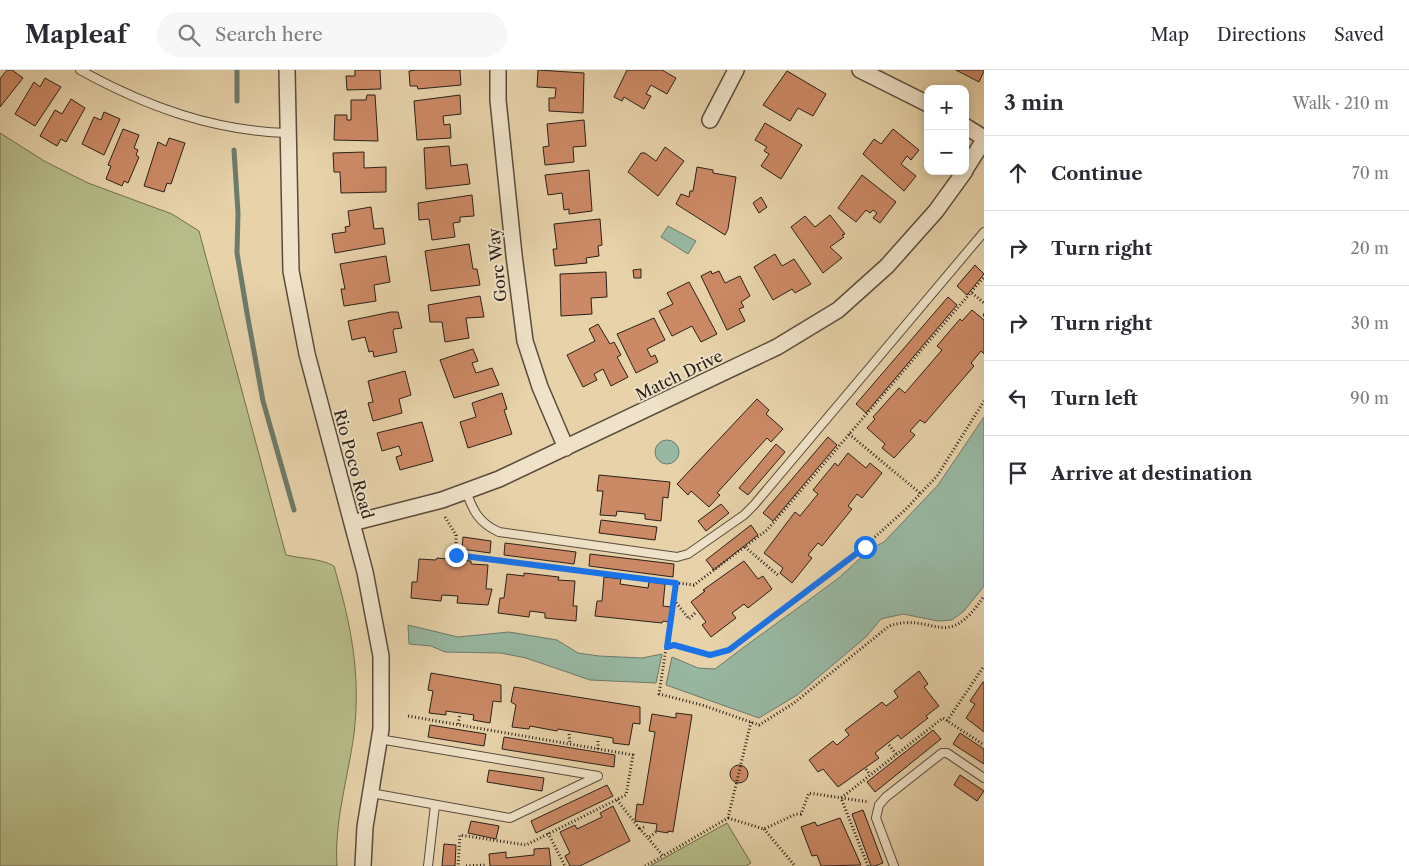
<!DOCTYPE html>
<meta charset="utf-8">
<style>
body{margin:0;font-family:"Libre Caslon Text",serif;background:#f7f7f7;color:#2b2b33}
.controls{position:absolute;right:15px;top:15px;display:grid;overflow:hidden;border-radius:10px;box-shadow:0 2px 8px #0003}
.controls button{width:45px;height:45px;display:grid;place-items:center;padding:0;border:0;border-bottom:1px solid #e1e1e2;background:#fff;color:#2b2b33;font:25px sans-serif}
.stop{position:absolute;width:15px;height:15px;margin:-11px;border:4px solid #1a73e8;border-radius:50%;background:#fff}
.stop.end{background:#1a73e8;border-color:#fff;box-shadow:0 1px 5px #0008}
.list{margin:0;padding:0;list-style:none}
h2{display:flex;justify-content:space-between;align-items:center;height:65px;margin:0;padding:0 20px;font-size:21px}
h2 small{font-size:16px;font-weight:400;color:#7c7c81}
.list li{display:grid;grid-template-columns:32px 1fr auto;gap:15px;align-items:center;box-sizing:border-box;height:75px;padding:0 20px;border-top:1px solid #e1e1e2}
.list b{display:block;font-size:19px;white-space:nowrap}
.list em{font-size:16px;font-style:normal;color:#7c7c81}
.icon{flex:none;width:28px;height:28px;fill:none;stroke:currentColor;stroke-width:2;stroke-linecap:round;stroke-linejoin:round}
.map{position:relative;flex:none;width:984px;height:796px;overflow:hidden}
header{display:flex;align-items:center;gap:30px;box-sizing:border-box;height:70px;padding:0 25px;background:#fff;border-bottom:1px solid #e1e1e2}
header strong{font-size:24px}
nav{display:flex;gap:28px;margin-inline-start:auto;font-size:18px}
.search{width:350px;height:45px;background:#f7f7f7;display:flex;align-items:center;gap:12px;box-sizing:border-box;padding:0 18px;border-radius:28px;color:#7c7c81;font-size:19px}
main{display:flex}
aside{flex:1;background:#fff}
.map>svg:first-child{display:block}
.green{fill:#b6bc88;stroke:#706e50}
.water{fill:#98b8a3;stroke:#6c7b6b}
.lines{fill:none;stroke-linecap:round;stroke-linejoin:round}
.stream{stroke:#6c7b6b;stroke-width:5}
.building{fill:#cc8965;stroke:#2a2018}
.lane-casing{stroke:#594c3c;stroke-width:10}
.street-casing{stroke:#594c3c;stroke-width:18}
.path{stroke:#2a2018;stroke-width:3;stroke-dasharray:1 2.5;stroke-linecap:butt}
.lane{stroke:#efe2c8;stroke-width:8}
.street{stroke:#efe2c8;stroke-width:15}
.route{stroke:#1a73e8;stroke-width:6}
.labels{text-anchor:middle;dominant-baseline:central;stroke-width:4;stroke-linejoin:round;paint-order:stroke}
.street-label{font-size:16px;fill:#2a2018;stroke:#efe2c8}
</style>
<header>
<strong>Mapleaf</strong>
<div class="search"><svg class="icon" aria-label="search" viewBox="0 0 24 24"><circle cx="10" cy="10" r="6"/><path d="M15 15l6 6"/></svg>Search here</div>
<nav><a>Map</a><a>Directions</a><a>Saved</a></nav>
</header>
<main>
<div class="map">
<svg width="984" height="796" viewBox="0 0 984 796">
<rect width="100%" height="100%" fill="#e7d2aa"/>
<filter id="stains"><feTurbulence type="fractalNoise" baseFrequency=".004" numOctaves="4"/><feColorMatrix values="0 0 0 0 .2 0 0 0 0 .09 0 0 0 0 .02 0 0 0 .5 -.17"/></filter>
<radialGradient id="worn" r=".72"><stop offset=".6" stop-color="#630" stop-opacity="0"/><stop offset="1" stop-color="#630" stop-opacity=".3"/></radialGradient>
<path class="green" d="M0 63 46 92 88 113 172 144 199 161 286 485C303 489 319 488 334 496 351 555 361 603 354 664 348 708 334 752 337 796H0Z
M727 753 751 793 746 796H650Z"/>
<path class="water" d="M668 156 696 171 688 184 661 167Z
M984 347V516L964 541 952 550 938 551 903 544 881 549 866 567 797 625 759 648 666 615 672 587 698 598 715 599C755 568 796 540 836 510 851 498 867 479 884 472L938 415Z
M655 382a12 12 0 1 1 24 0a12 12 0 1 1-24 0Z
M408 555 458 567 509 562 557 570 578 583 599 586 642 588 662 584 656 613 590 610 526 588 501 583 445 582 431 576 409 574Z"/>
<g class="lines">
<path class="stream" d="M237 0V31
M234 80 238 143 237 183 247 243 263 331 294 440"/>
</g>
<path class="building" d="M7 0H12L23 8 0 37V9Z
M355 0H380L381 19 347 20 346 6H355Z
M416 0H460L461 15 418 19 417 16H410L409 1Z
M538 0 584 3 583 43 549 41V28H555L556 18 537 17Z
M627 0H662L676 8 667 24 651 15 646 24 651 26 644 39 624 27 622 31 614 27Z
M956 0H984V1L979 12Z
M787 1 826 24 813 46 798 38 790 51 763 35Z
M45 8 61 17 35 56 15 44 34 12 40 17Z
M367 25H375L378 71 334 70 335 45H347V50H351V30H366Z
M460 25 461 44 443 46 444 55 450 54 451 68 417 70 414 31Z
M71 29 85 38 66 72 61 69 57 76 40 66 55 40 62 44Z
M104 42 120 49 104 85 82 74 94 47 101 50Z
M584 50 586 76 573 77 574 92 545 95 543 77 549 76 547 54Z
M765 53 802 75 781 109 761 96 769 84 764 81 767 77 755 70Z
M123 59 139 65 134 78 138 80 136 85 139 87 128 113 124 111 122 116 106 109 111 96 108 95Z
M893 59 919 80 911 90 907 86 901 94 916 106 904 121 863 84 874 69 881 74Z
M169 68 185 73 171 114 167 113 164 122 144 116 158 72 166 76Z
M449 76 451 96 467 94 470 114 426 119 424 78Z
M665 77 684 91 658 126 628 102 641 83H645L656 91Z
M364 82V98L386 97V122L341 123 340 102H334L333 83Z
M697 97 713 100V103L736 107 728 159 725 165 676 134 681 124 689 127 690 121H693Z
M589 100 592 141 569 144V139L564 140 562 123 548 125 545 105Z
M862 105 896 132 880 153 873 148 877 143 873 140 870 143 866 140 856 152 838 138Z
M472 125 474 146 460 147V152L453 153 455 167 432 170 429 149 419 150 418 133Z
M761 127 767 137 759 143 753 133Z
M371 137 374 159 383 158 385 174 335 183 332 164 346 162 345 157 350 156 348 141Z
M830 145 845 164 842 165 844 167 830 177 842 188 823 203 791 157 805 146 815 157Z
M600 149 602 175 598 176 599 186 586 188 587 193 555 196 553 179H557L554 154Z
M469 174 473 199H477L480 215 431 221 425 181Z
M775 184 782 196 794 189 811 214 795 223 792 219 773 230 754 197Z
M386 186 390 212 374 215 376 231 344 236 341 219H345L340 194Z
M975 195 984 204 967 225 957 216Z
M641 199V208H634L633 200Z
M711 201 712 204 719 201 725 213 740 206 750 226 741 232 744 237 739 239 745 251 727 260 701 206Z
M606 202 607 227 591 228 592 244 561 246 560 204Z
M689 212 717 264 701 272 692 256 672 266 659 241 673 234 667 223Z
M480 226 484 247 466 248 469 268 445 272 442 252H430L428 235Z
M948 227 957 235 866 343 856 334Z
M972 240 984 250V284L981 281 971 293 974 296 925 353 920 350 910 361 915 365 894 388 882 378 885 374 867 358 875 349 873 347 899 318 905 323 942 280 937 276 960 249 962 251Z
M391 242H398L402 258 394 259 393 262 397 282 374 287 373 281 369 282 365 267 352 270 348 251Z
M654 248 665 270 647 279 651 287 655 285 658 292 636 303 617 264Z
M598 254 610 274 614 272 621 285 617 287 628 307 611 316 603 299 594 304 597 310 583 317 567 285 595 271 589 259Z
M473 279 478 291 472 293 476 303 492 298 499 315 454 328 440 290Z
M405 301 411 325 399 329 402 343 373 351 368 333 373 332 368 311Z
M502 323 507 339 504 340 512 364 468 378 460 352 476 347 472 333Z
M757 329 769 340 766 344 783 359 771 372 767 368 717 423 720 425 709 437 691 421 688 425 677 414Z
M422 352 433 391 400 400 396 387 402 385 399 376 382 381 377 363Z
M828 367 837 375 773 451 763 443Z
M776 374 785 382 748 425 739 418Z
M848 383 866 398 870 393 882 403 862 428 857 424 848 436 852 439 822 476 818 473 808 485 812 488 792 513 780 503 783 498 764 483 795 442 800 446 818 424 813 420 835 393 838 396Z
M599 405 670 412 668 428 663 427 661 451 645 449V444L617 441 616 446 600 445 603 421H597Z
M721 434 729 443 706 461 698 451Z
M601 450 657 457 655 470 599 463Z
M751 455 758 465 714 500 706 490Z
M463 467 491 471 490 483 462 479Z
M505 473 576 482 574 494 504 485Z
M590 484 674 494 673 507 589 496Z
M437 488 471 491V494L488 495 486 519H492L488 535 457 533 458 526 442 525 441 531 411 528 412 512H417L419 489 436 490Z
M744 491 758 509 763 506 772 519 748 538 744 534 732 543 736 548 711 567 702 555 706 552 691 532 705 521 703 520Z
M524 503 559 507 558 510 575 511 573 536H577L576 551 545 548V543L530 541 529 547 498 543 500 528H504L507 504 524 506Z
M604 507 621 509 620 514 648 518 649 512 665 514 663 536 671 537 669 552 663 551 662 553 595 546 597 531H602Z
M919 601 928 614 924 617 939 636 926 646 928 648 901 669 898 665 875 683 879 688 838 717 823 699 818 702 809 690 833 671 837 675 849 665 845 660 882 632 886 636 898 627 894 621Z
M431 603 501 615V632L493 631 490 653 473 650 474 645 446 641V645L429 643 433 621 428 620Z
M983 612H984V662L966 648 975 634 970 631Z
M514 617 640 637V654L633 653 629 675 613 673V668L558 659 557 661 530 656 529 659 512 657 516 635 511 632Z
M676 643 692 645 673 762 668 761V763L656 761 657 754 635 751 637 734 643 735 655 662 649 661 652 644 676 648Z
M430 655 486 664 484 676 428 667Z
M933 660 941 669 875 722 867 712Z
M960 663 984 679V694L953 674Z
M504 667 615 685 614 697 502 679Z
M730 704a9 9 0 1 1 18 0a9 9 0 1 1-18 0Z
M489 700 544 708 542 721 487 712Z
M960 705 984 721 977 731 954 715Z
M607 715 613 726 536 763 531 751Z
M613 736 630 771 580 796H570L565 786 570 783 560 762 575 755 577 759 602 747 600 743Z
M863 740 883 793 875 796H871L852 744Z
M840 748 861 795 821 796 817 785 812 786 801 757 815 752 817 756Z
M471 751 499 756 496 769 468 763Z
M444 774 456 775 455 796H442Z
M549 778 551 796H490L489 784 506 782V788L534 785V779Z"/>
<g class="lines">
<defs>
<path id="lane" d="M80 0C145 36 213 61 288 63
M466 421C473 441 479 453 499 462L677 487 688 484 744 445 754 435 984 162
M371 723 510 748 598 706 379 669
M428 796 435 735
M894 796 876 748 879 735 886 727 942 683H947L984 708"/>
<path id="street" d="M287 0 291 201 307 284 365 502 381 586V659L365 757 363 796
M498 0V30L514 185 525 271 540 317 566 378
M860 0 928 34
M710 50 736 0
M965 56 984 68
M965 100 984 70
M352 453 442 430 499 409 777 277 838 240 887 196 936 141 965 101"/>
</defs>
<use href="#lane" class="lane-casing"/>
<use href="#street" class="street-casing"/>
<path class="path" d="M972 223 984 233
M983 245H984
M849 364 921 424
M445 447 456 465V485L694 515 767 460 984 207
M745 477 779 506
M676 513 659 624 702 635 759 655 794 633 889 556C934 541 946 584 984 526
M674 530 689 549 696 542
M667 577 674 575 710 585 729 579 847 492 905 440 937 406 984 331
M408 646 633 685 626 725 526 775 460 765 458 796
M947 651 984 596
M458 654 460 645
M569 664 570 674
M889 675 896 684
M598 679V669
M866 699 870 705
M617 730 640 759
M728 748 764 759 796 744H801L809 723 869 732
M644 757 640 759 648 768
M764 759 795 796
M656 762 648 768 663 786 728 748 751 652
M548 763 565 796
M466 796 486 795
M645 796 663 786
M868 796 841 728 943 648 984 675"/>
<use href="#lane" class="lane"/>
<use href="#street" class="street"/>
</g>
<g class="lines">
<path class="route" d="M456 485 676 513 667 577 674 575 710 585 729 580 865 477"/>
</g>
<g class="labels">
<g class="street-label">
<text transform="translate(497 195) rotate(-96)">Gorc Way</text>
<text transform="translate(679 305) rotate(-26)">Match Drive</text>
<text transform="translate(354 394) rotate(75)">Rio Poco Road</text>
</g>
</g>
<rect width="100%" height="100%" filter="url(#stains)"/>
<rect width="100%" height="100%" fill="url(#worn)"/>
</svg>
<div class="controls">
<button>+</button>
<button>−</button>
</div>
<div class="stop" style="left:865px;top:477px"></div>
<div class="stop end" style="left:456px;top:485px"></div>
</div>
<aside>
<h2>3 min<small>Walk · 210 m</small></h2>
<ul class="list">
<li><svg class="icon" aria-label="ahead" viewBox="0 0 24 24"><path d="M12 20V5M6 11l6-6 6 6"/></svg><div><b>Continue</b></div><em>70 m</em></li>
<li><svg class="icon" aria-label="right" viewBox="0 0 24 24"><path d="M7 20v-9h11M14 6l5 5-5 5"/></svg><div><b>Turn right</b></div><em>20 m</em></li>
<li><svg class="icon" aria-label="right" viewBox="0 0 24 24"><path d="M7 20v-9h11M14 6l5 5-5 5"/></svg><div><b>Turn right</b></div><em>30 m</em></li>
<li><svg class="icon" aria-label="left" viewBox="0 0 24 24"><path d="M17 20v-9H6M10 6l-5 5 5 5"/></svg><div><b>Turn left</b></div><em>90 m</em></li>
<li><svg class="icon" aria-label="arrive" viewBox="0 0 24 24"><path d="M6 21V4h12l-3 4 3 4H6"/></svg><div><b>Arrive at destination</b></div></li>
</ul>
</aside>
</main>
